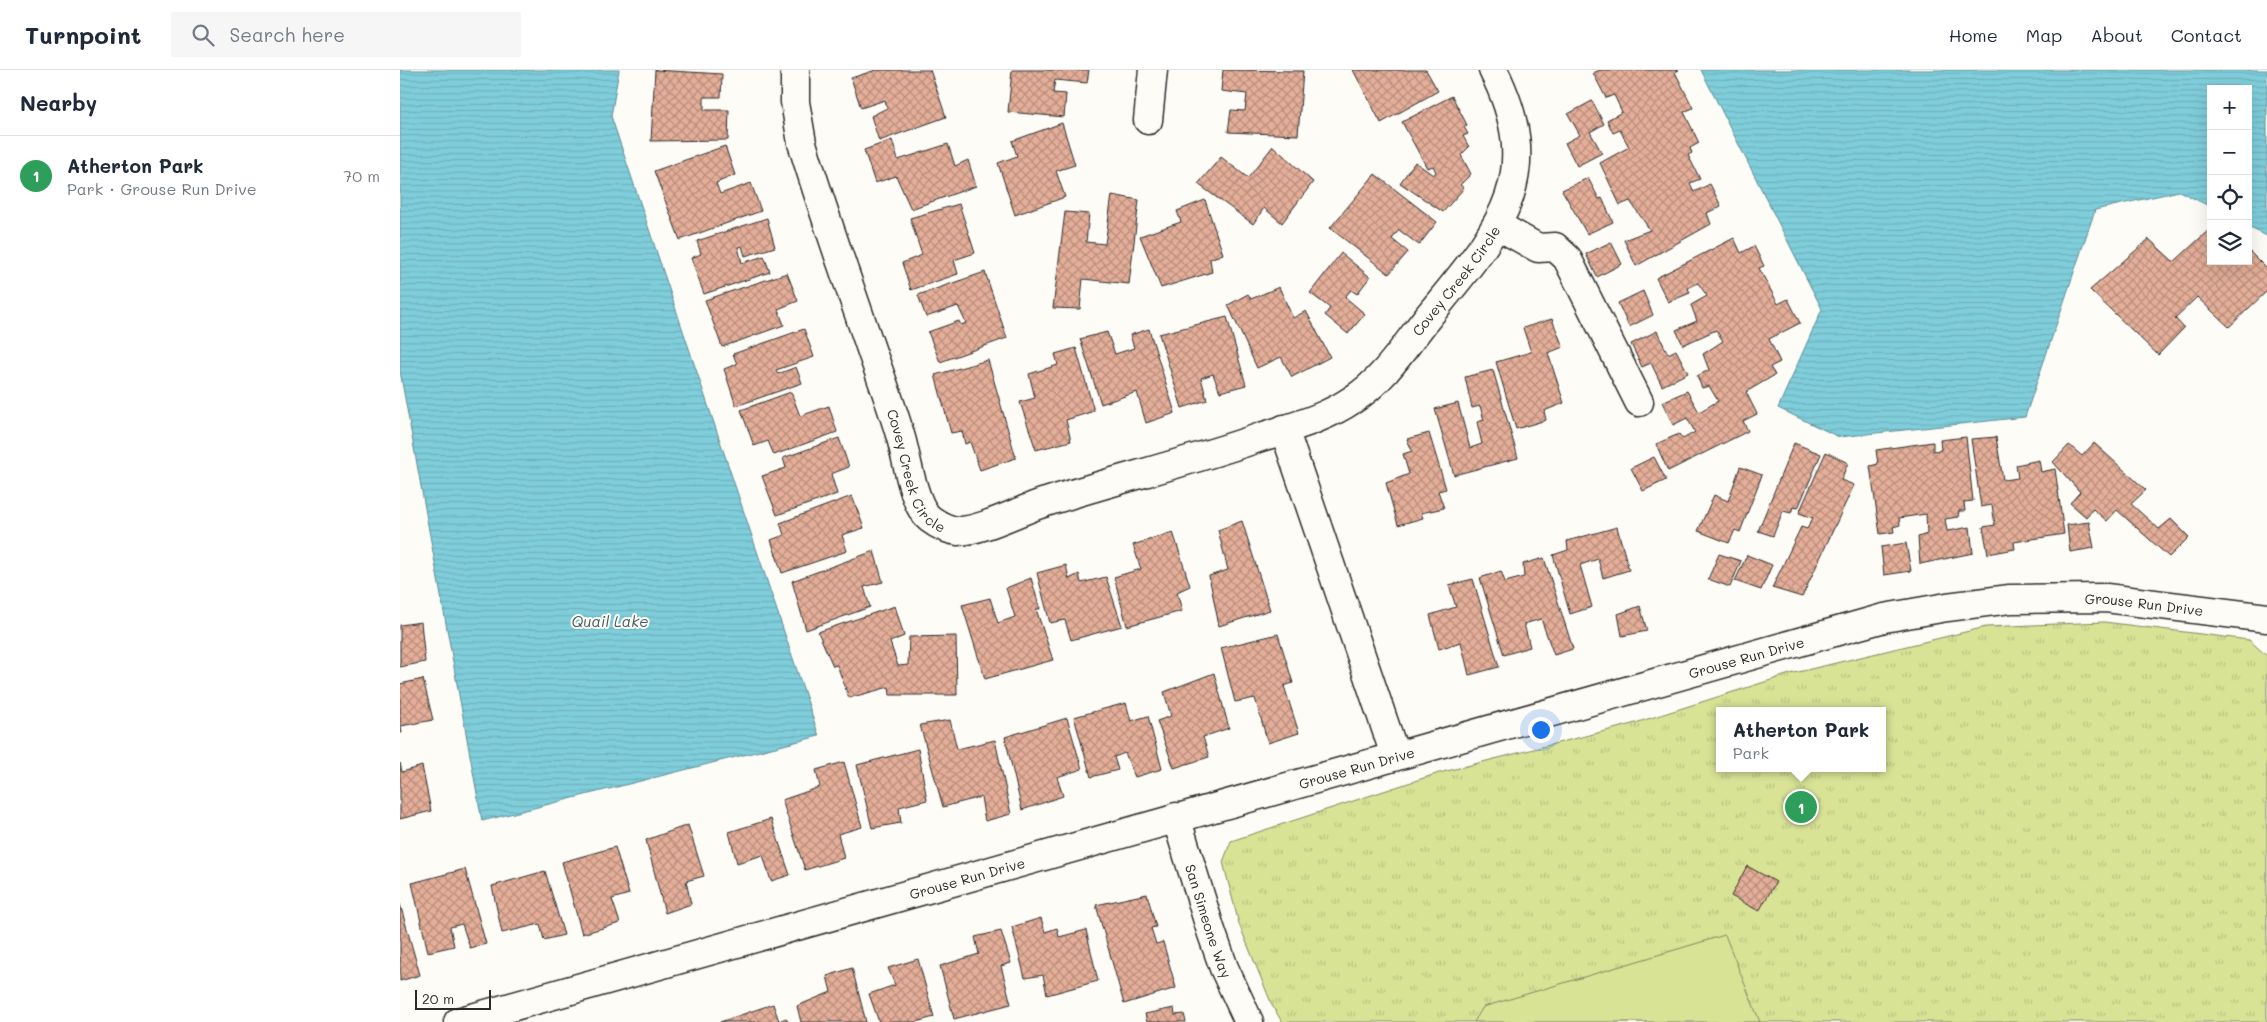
<!DOCTYPE html>
<meta charset="utf-8">
<style>
body{margin:0;font-family:Mali,sans-serif;background:#f6f6f7;color:#1f2937}
.controls{position:absolute;right:15px;top:15px;display:grid;overflow:hidden;border-radius:0px;box-shadow:0 5px 20px #0002}
.controls button{width:45px;height:45px;display:grid;place-items:center;padding:0;border:0;border-bottom:1px solid #e0e1e3;background:#fff;color:#1f2937;font:25px sans-serif}
.scale{position:absolute;left:15px;bottom:12px;width:76px;box-sizing:border-box;padding-left:5px;border:2px solid #2b2b2b;border-top:0;font-size:14px;line-height:18px;white-space:nowrap;color:#2b2b2b;-webkit-text-stroke:4px #fdfcf7;paint-order:stroke}
.you{position:absolute;left:1140px;top:659px;width:18px;height:18px;margin:-12px;border:4px solid #fff;border-radius:50%;background:#1a73e8;box-shadow:0 0 0 8px #1a73e833}
.badge{display:grid;place-items:center;width:32px;height:32px;border-radius:50%;background:#d1495b;color:#fff;font-size:16px;font-weight:700}
.pin{position:absolute;translate:-50% -50%;border:2px solid #fff;box-shadow:0 1px 5px #0006}
.popup{position:absolute;left:1316px;top:637px;width:170px;height:65px;box-sizing:border-box;display:grid;place-content:center;border-radius:0px;background:#fff;filter:drop-shadow(0 1px 4px #0005);font-size:16px;white-space:nowrap;color:#747a83}
.popup b{font-size:19px;color:#1f2937}
.popup::after{content:'';position:absolute;left:50%;top:100%;margin-left:-10px;border:10px solid transparent;border-top-color:#fff}
.list{margin:0;padding:0;list-style:none}
h2{display:flex;justify-content:space-between;align-items:center;height:65px;margin:0;padding:0 20px;font-size:21px}
h2 small{font-size:16px;font-weight:400;color:#747a83}
.list li{display:grid;grid-template-columns:32px 1fr auto;gap:15px;align-items:center;box-sizing:border-box;height:80px;padding:0 20px;border-top:1px solid #e0e1e3}
.list b{display:block;font-size:19px;white-space:nowrap}
.list p{margin:0;font-size:16px;white-space:nowrap;color:#747a83}
.list em{font-size:16px;font-style:normal;color:#747a83}
.icon{flex:none;width:28px;height:28px;fill:none;stroke:currentColor;stroke-width:2;stroke-linecap:round;stroke-linejoin:round}
.map{position:relative;flex:none;width:1867px;height:952px;overflow:hidden}
header{display:flex;align-items:center;gap:30px;box-sizing:border-box;height:70px;padding:0 25px;background:#fff;border-bottom:1px solid #e0e1e3}
header strong{font-size:24px}
nav{display:flex;gap:28px;margin-inline-start:auto;font-size:18px}
.search{width:350px;height:45px;background:#f6f6f7;display:flex;align-items:center;gap:12px;box-sizing:border-box;padding:0 18px;border-radius:0px;color:#747a83;font-size:19px}
main{display:flex}
aside{flex:1;background:#fff}
.map>svg:first-child{display:block}
.grass{fill:url(#grass-tufts);stroke:#828760;fill-rule:evenodd}
.garden{fill:#d8e396;stroke:#828760}
.water{fill:url(#water-rules);stroke:#5d8d95}
.building{fill:url(#building-cross-hatch);stroke:#2b2b2b}
.lines{fill:none;stroke-linecap:round;stroke-linejoin:round}
.minor-casing{stroke:#2b2b2b;stroke-width:31}
.minor{stroke:#fdfcf7;stroke-width:28}
.labels{text-anchor:middle;dominant-baseline:central;stroke-width:4;stroke-linejoin:round;paint-order:stroke}
.street-label{font-size:14px;fill:#2b2b2b;stroke:#fdfcf7}
.water-label{font-size:15px;font-style:italic;fill:#445c60;stroke:#fdfcf7}
</style>
<header>
<strong>Turnpoint</strong>
<div class="search"><svg class="icon" aria-label="search" viewBox="0 0 24 24"><circle cx="10" cy="10" r="6"/><path d="M15 15l6 6"/></svg>Search here</div>
<nav><a>Home</a><a>Map</a><a>About</a><a>Contact</a></nav>
</header>
<main>
<aside>
<h2>Nearby<small></small></h2>
<ul class="list">
<li><span class="badge" style="background:#2e9e5b">1</span><div><b>Atherton Park</b><p>Park · Grouse Run Drive</p></div><em>70 m</em></li>
</ul>
</aside>
<div class="map">
<svg width="1867" height="952" viewBox="0 0 1867 952">
<defs>
<pattern id="grass-tufts" width="24" height="20" patternUnits="userSpaceOnUse" patternTransform="scale(1.25)"><rect width="24" height="20" fill="#d8e396"/><path d="M3 7l-1-3M5 7V3M7 7l1-3M15 17l-1-3M17 17v-4M19 17l1-3" fill="none" stroke="#bac381"/></pattern>
<pattern id="water-rules" width="6" height="5" patternUnits="userSpaceOnUse" patternTransform="scale(1.25)"><rect width="6" height="5" fill="#7fcedb"/><path d="M0 2.5h6" fill="none" stroke="#6eb1bc"/></pattern>
<pattern id="building-cross-hatch" width="8" height="8" patternUnits="userSpaceOnUse" patternTransform="scale(1.25)"><rect width="8" height="8" fill="#e4ae99"/><path d="M0 0l8 8M0 8l8-8" fill="none" stroke="#b98e7d"/></pattern>
</defs>
<rect width="100%" height="100%" fill="#fdfcf7"/>
<filter id="ink" filterUnits="userSpaceOnUse"><feTurbulence type="fractalNoise" baseFrequency=".02" numOctaves="2"/><feDisplacementMap in="SourceGraphic" scale="10" xChannelSelector="R" yChannelSelector="G"/><feConvolveMatrix kernelMatrix="1 2 1 2 8 2 1 2 1" color-interpolation-filters="sRGB"/></filter>
<g filter="url(#ink)">
<path class="grass" d="M1704 552 1849 570 1867 586V952H882L872 935 839 854 823 792 831 771 1039 703 1229 655 1390 604 1586 557ZM1320 641H1482V698H1320Z"/>
<path class="garden" d="M1325 865 1360 952H1074L1083 937Z"/>
<path class="water" d="M0 0H219L211 46 419 666 82 751 0 301Z
M1301 0H1867V166L1848 157V19H1811V137L1779 121 1695 140 1625 347 1439 367 1378 338 1422 239Z"/>
<path class="building" d="M255 0 322 4 321 27H304V40H329L328 70 251 71Z
M476 0H530L546 47 479 71 471 46 487 38 485 30 461 38 451 8Z
M612 0H689L687 13 655 10 653 23 666 24 664 47 608 42Z
M823 0 903 1 898 65 828 62 831 40 845 41 847 24 821 21Z
M953 0H1026L1038 21 981 53Z
M1200 0H1279L1275 2 1293 38 1284 42 1299 73 1290 78 1292 83 1288 85 1300 109 1290 113 1294 122 1310 114 1321 136 1307 143 1311 154 1236 196 1224 170 1250 160 1230 131 1220 135 1200 93 1229 77 1220 60 1213 63 1207 50 1222 42 1214 25 1206 28 1193 3Z
M1052 26 1067 55 1064 57 1068 64 1063 66 1069 77 1061 85 1071 104 1060 115 1064 118 1043 142 1000 113 1015 92 1033 105 1036 102 1033 96 1027 98 1002 52Z
M1192 31 1204 54 1190 62 1202 83 1177 96 1165 73 1180 65 1168 44Z
M662 53 675 95 656 101 665 127 615 145 598 93 617 86 612 71Z
M492 70 498 90 548 74 555 96 568 90 576 116 511 139 496 106 475 113 464 80Z
M325 76 335 105 316 113 320 124 351 113 361 141 280 170 254 101Z
M873 76 913 112 882 153 864 138 853 154 798 114 821 87 848 108Z
M975 104 1037 152 1019 175 999 160 992 169 1008 182 989 204 930 158Z
M1188 108 1199 129 1202 128 1213 152 1187 164 1162 120Z
M712 125 739 130 729 214 683 209 680 239 653 238 665 142 689 144 686 172 705 174Z
M805 130 823 184 810 189 812 202 761 218 740 166 781 152 777 141Z
M559 134 575 183 554 190 558 204 511 220 502 193 522 185 510 148Z
M367 148 375 177 345 186 342 176 338 177 342 193 364 186 370 202 304 224 291 188 301 184 297 171Z
M1811 158V191H1848V180L1867 199V221L1829 257 1797 227 1775 248 1784 258 1758 285 1690 220 1749 169 1774 192Z
M1334 168 1341 183 1354 176 1364 196 1359 198 1378 234 1388 229 1400 253 1369 269 1380 292 1370 297 1375 305 1346 322 1357 344 1343 351 1348 361 1268 401 1256 374 1279 364 1283 369 1295 362 1287 348 1273 355 1262 332 1287 321 1299 342 1318 331 1309 316 1302 318 1297 306 1309 300 1303 284 1323 271 1316 260 1283 275 1276 260 1297 251 1291 235 1307 226 1298 213 1288 218 1290 223 1268 232 1256 208Z
M1211 172 1222 194 1197 207 1186 184Z
M941 183 970 207 957 224 951 220 945 227 965 244 948 264 925 245 930 238 910 223Z
M585 202 607 268 540 292 528 262 559 251 561 255 566 253 558 236 526 247 518 225Z
M387 203 398 231 378 239 384 255 322 277 305 230Z
M879 217 893 248 906 241 930 287 892 307 881 287 857 298 828 235 848 224 851 229Z
M1243 221 1253 245 1229 257 1218 233Z
M827 247 846 315 820 322 813 304 801 308 807 330 782 338 759 264Z
M1152 249 1163 277 1148 283 1164 333 1144 341 1146 350 1116 359 1096 292 1131 282 1123 258Z
M404 259 414 287 376 300 378 304 396 297 402 313 336 336 324 299 337 294 333 284Z
M749 259 775 343 746 353 737 322 701 334 680 269 707 262 715 284 734 278 730 265Z
M1257 261 1268 284 1276 280 1288 303 1262 316 1251 293 1242 297 1231 274Z
M676 278 694 341 666 350 671 371 636 380 620 332 635 328 629 304 658 295 655 284Z
M588 290 616 388 580 400 570 372 565 374 562 361 551 363 535 305Z
M1093 300 1118 388 1054 405 1035 339 1058 333 1070 378 1082 374 1077 352 1084 350 1080 336 1072 338 1065 307Z
M391 322 400 346 429 336 437 362 374 385 368 371 354 376 341 340Z
M1029 363 1046 419 1038 421 1044 438 1021 443 1023 448 998 455 986 413 1009 404 1003 384 1012 381 1007 369Z
M1566 367 1573 431 1564 432 1565 441H1559L1558 447 1545 449 1547 461 1570 457 1573 483 1520 494 1518 467 1527 464 1526 444 1499 448 1500 455 1493 457 1494 462 1480 464 1470 396 1478 394 1476 380 1533 372V381L1541 380 1540 370Z
M1596 367 1603 410 1618 408 1616 395 1639 390 1641 402 1655 399 1664 464 1614 472 1615 479 1588 484 1583 457 1595 455 1592 435 1581 437 1571 369Z
M439 368 449 397 431 404 437 424 377 445 362 406 386 398 383 388Z
M1394 373 1421 384 1398 438 1393 437 1391 443 1383 441 1373 466 1358 461Z
M1694 373 1746 420 1731 434 1759 459 1771 449 1789 467 1769 487 1717 440 1707 451 1693 439 1686 447 1670 433 1680 422 1653 392 1669 375 1682 386Z
M1426 382 1448 393 1441 410 1454 415 1402 527 1372 518 1401 457 1407 459 1413 448 1399 443Z
M1254 387 1266 410 1243 421 1231 398Z
M1340 397 1362 405 1340 462 1335 460 1329 473 1298 461 1314 425 1328 431Z
M452 426 464 458 442 465 447 481 382 503 371 470 384 465 380 453Z
M842 451 870 540 819 556 809 506 828 500 818 460Z
M1689 452 1694 478 1670 482 1667 455Z
M1217 457 1229 500 1203 508 1198 489 1180 495 1192 537 1170 544 1153 485 1168 480 1167 471Z
M773 462 790 516 777 522 782 541 727 556 714 507 741 499 733 475Z
M1506 473 1511 501 1484 505 1481 477Z
M474 481 483 512 464 517 470 537 406 560 392 511Z
M1319 484 1341 491 1330 517 1308 509Z
M1347 485 1372 495 1361 520 1335 511Z
M1144 488 1173 579 1154 585 1141 549 1124 554 1130 577 1104 585 1080 508 1101 501 1105 512 1124 507 1123 494Z
M666 495 669 509 679 504 681 513 706 507 722 556 671 570 665 550 650 553 637 503Z
M631 508 640 539H636L653 590 585 609 562 535 590 528 598 553 615 547 606 518Z
M1073 509 1099 597 1069 605 1061 572 1039 579 1030 545 1056 537 1049 515Z
M495 536 504 566 490 572 498 596 508 595 509 567 556 566 557 625H490L489 617 449 628 437 595 433 596 418 562Z
M1240 536 1247 561 1222 566 1218 544Z
M21 552 25 592 0 597V555Z
M878 564 893 613 884 616 899 663 868 673 855 628 835 632 821 578Z
M814 603 829 658 803 667 809 687 774 698 757 651 771 646 764 622Z
M23 609 33 650 1 656 2 663H0V614Z
M726 633 731 651 748 646 762 699 735 707 725 683 714 687 718 700 691 707 674 647Z
M667 648 682 699 657 707 663 726 622 740 605 667Z
M550 650 557 679 595 670 611 744 585 751 581 727 543 737 520 655Z
M518 679 527 730 499 737 501 753 472 758 457 695Z
M444 692 462 757 438 764 444 788 405 800 382 730 420 717 416 700Z
M0 693 2 702 22 696 31 741 0 749Z
M371 749 390 805 371 811 363 785 337 793 329 762Z
M288 755 304 806 286 811 291 834 265 843 246 770Z
M215 777 229 824 212 829 220 853 182 864 162 792Z
M1347 796 1376 812 1359 841 1331 826Z
M65 799 86 874 70 878 62 854 50 857 54 876 28 882 12 813Z
M145 801 164 865 144 870 140 854 102 863 92 816Z
M747 824 756 857 751 858 756 874 763 872 776 918 724 934 696 835Z
M0 834 20 905 0 911Z
M641 848 645 862 657 858 659 867 686 860 698 911 647 925 643 905 625 908 612 857Z
M601 861 611 893 601 896 611 934 554 949 540 896 579 884 575 867Z
M518 889 534 947 516 952H479L469 924 495 915 488 898Z
M452 898 466 952H401L397 936 431 922 427 906Z
M373 934 379 951 386 948 388 952H320Z
M774 938 775 945 784 944 786 952H747L745 944Z"/>
<g class="lines">
<defs>
<g id="minor">
<path id="s1" d="M395 0V32L402 73C424 145 449 215 473 285 483 313 493 340 501 368 507 388 513 436 530 449 538 455 548 460 558 461 582 461 622 439 646 432 718 409 790 392 861 367 892 357 924 349 952 330 984 310 1004 277 1027 248 1095 164 1149 111 1093 0"/>
<path d="M748 50 753 0"/>
<path d="M1097 155 1138 178 1155 177 1167 188 1239 332"/>
<path d="M884 359 995 685"/>
<path id="s2" d="M776 747 811 861 824 898 849 952"/>
<path id="s3" d="M58 952 1484 548 1547 537 1610 529 1706 528 1867 548"/>
</g>
</defs>
<use href="#minor" class="minor-casing"/>
<use href="#minor" class="minor"/>
</g>
</g>
<g class="labels">
<g class="street-label">
<text stroke="none"><textPath href="#s1" startOffset="1078">Covey Creek Circle</textPath></text>
<text stroke="none"><textPath href="#s1" startOffset="422">Covey Creek Circle</textPath></text>
<text stroke="none"><textPath href="#s3" startOffset="1744">Grouse Run Drive</textPath></text>
<text stroke="none"><textPath href="#s3" startOffset="1339">Grouse Run Drive</textPath></text>
<text stroke="none"><textPath href="#s3" startOffset="934">Grouse Run Drive</textPath></text>
<text stroke="none"><textPath href="#s3" startOffset="529">Grouse Run Drive</textPath></text>
<text stroke="none"><textPath href="#s2" startOffset="109">San Simeone Way</textPath></text>
</g>
<g class="water-label">
<text x="210" y="551">Quail Lake</text>
</g>
</g>
</svg>
<div class="controls">
<button>+</button>
<button>−</button>
<button><svg class="icon" aria-label="locate" viewBox="0 0 24 24"><circle cx="12" cy="12" r="6"/><path d="M12 2v4M12 18v4M2 12h4M18 12h4"/></svg></button>
<button><svg class="icon" aria-label="layers" viewBox="0 0 24 24"><path d="M12 4l9 5-9 5-9-5zM3 14l9 5 9-5"/></svg></button>
</div>
<div class="scale">20 m</div>
<div class="you"></div>
<div class="pin badge" style="left:1401px;top:737px;background:#2e9e5b">1</div>
<div class="popup"><b>Atherton Park</b>Park</div>
</div>
</main>
